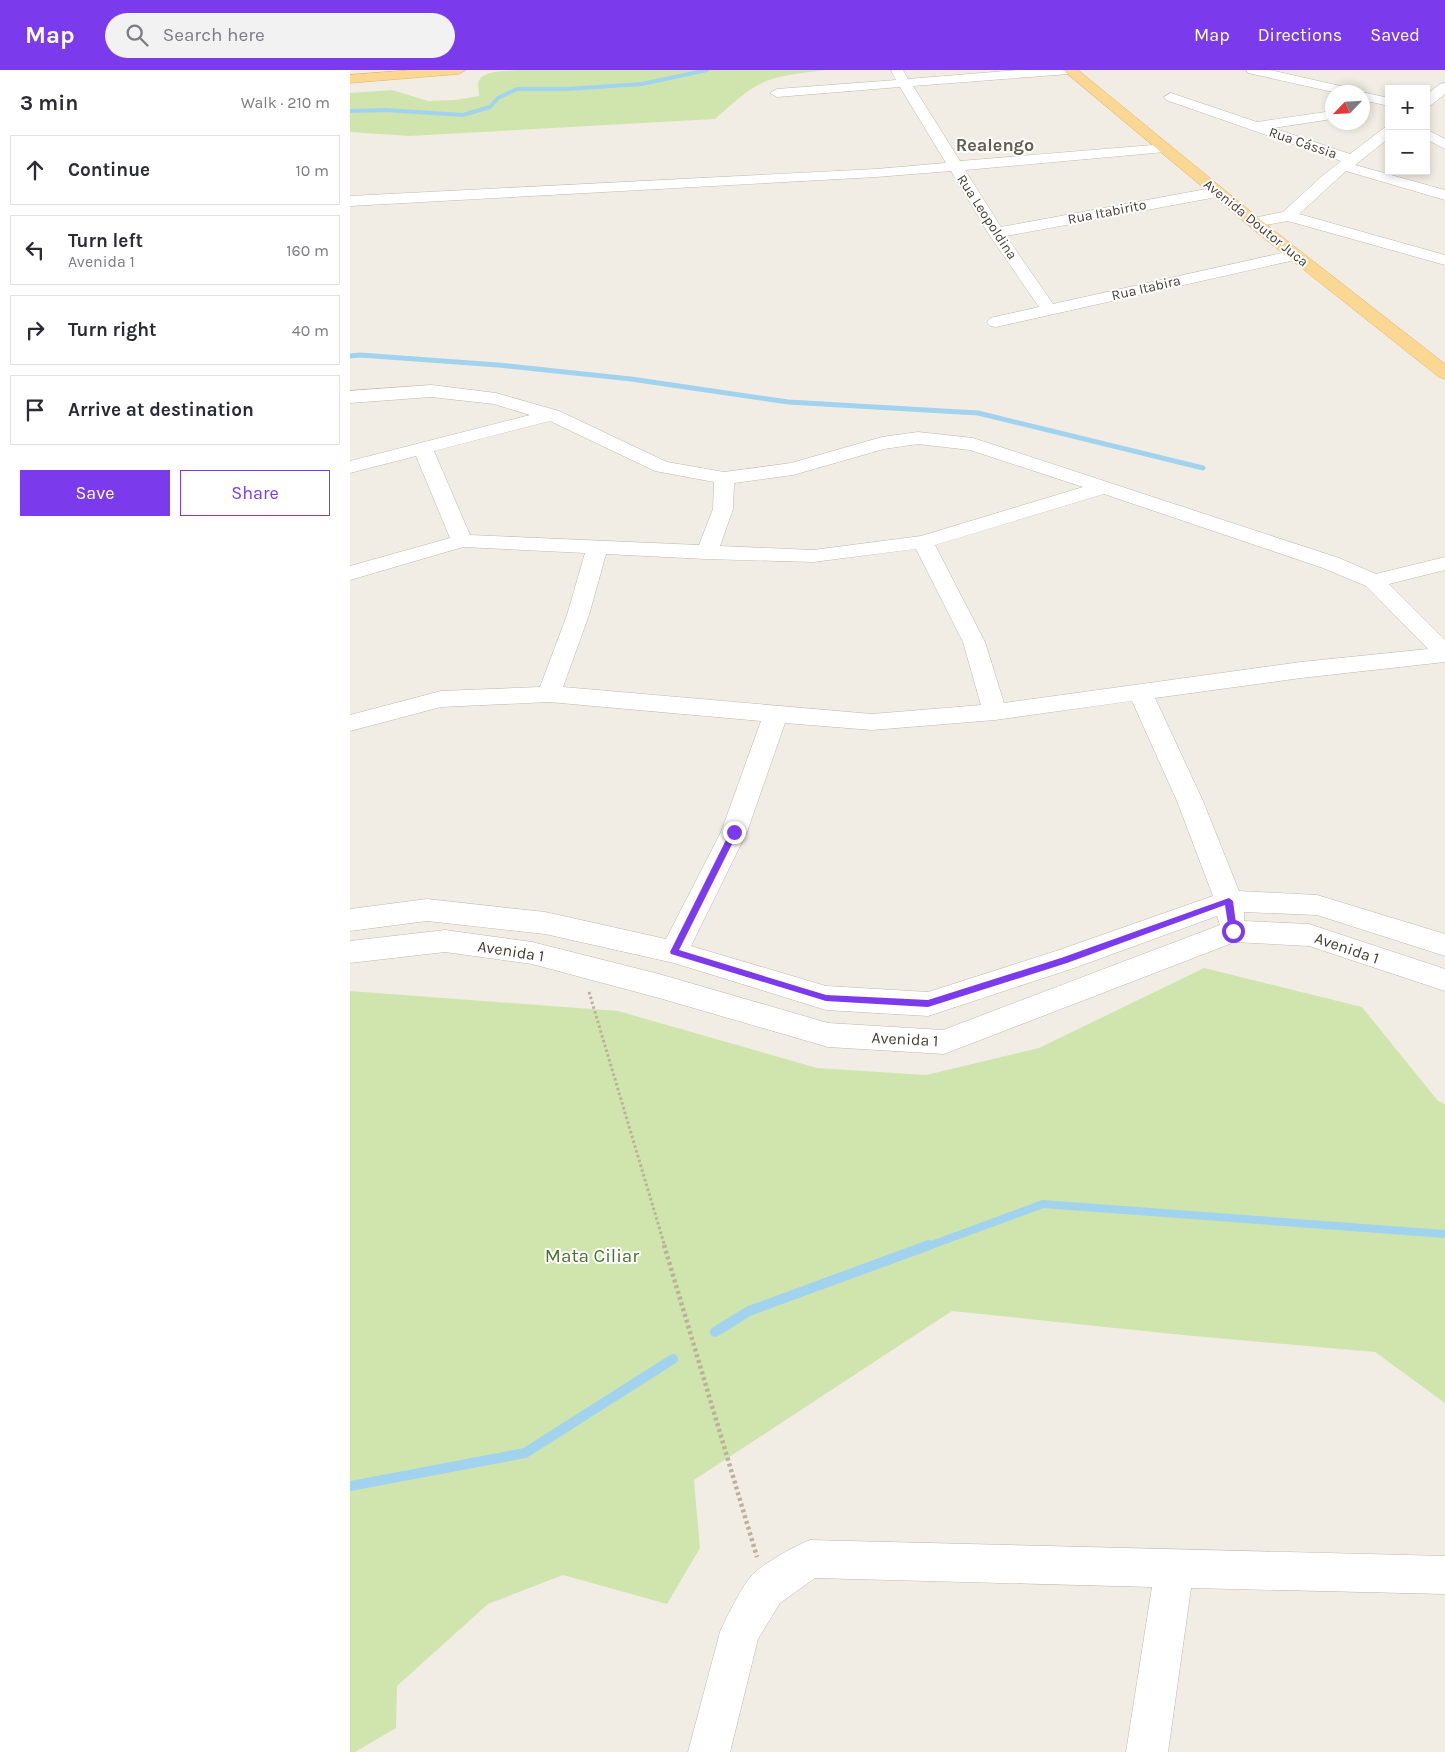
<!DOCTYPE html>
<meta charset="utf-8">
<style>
body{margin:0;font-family:Karla,sans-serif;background:#f2f2f3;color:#2b2b33}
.controls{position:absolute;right:15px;top:15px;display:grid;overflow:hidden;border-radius:0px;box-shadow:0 2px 8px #0003}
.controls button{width:45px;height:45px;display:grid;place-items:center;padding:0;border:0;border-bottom:1px solid #e1e1e2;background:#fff;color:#2b2b33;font:25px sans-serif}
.compass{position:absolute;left:975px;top:15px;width:45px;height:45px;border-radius:50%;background:#fff;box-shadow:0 2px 8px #0003;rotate:245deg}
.stop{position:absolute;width:15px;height:15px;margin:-11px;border:4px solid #7c3aed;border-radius:50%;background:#fff}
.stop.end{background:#7c3aed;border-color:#fff;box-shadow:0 1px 5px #0008}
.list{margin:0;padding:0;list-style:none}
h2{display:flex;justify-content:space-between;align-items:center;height:65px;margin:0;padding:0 20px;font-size:21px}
h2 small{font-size:16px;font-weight:400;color:#7c7c81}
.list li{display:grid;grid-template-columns:32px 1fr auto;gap:15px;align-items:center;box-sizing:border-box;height:70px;margin:0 10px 10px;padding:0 10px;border:1px solid #e1e1e2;border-radius:0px}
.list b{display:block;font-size:19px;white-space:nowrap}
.list p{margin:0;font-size:16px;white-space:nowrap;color:#7c7c81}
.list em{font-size:16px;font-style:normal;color:#7c7c81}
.actions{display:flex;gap:10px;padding:15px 20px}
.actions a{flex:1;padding:11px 0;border:1px solid #7c3aed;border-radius:0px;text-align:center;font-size:18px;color:#7c3aed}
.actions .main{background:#7c3aed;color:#fff}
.icon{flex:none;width:28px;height:28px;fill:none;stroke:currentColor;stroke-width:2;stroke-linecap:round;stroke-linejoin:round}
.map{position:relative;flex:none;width:1095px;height:1682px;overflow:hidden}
header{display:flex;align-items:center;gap:30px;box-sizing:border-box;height:70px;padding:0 25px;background:#7c3aed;color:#fff}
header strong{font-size:24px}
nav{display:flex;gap:28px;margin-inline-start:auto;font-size:18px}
.search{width:350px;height:45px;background:#f2f2f3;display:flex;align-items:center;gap:12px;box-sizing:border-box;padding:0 18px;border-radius:28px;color:#7c7c81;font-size:19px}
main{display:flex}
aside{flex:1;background:#fff}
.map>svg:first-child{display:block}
.green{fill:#d0e5ae}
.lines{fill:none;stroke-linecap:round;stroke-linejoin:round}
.stream-far3{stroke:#a1d3ee;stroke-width:4}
.stream-far2{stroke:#a1d3ee;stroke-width:5}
.stream-far1{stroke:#a1d3ee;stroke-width:8}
.stream{stroke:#a1d3ee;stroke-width:10}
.minor-casing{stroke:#c0b7aa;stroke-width:1}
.major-casing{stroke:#e0b364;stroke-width:1}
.path-far1{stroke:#beaf99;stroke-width:3;stroke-dasharray:2.5 2.5;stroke-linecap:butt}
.path{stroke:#beaf99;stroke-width:4.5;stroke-dasharray:3 3;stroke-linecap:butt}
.minor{fill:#fff;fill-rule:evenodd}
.major{fill:#fbd794;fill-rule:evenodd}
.route{fill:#7c3aed}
.labels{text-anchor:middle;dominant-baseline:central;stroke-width:4;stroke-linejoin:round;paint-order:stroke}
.far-street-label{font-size:14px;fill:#443d34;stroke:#fff}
.street-label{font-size:16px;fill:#443d34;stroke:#fff}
.far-district-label{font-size:18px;font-weight:bold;fill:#665a4c;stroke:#fff}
.near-park-label{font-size:19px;fill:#4a732a;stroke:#fff}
</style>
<header>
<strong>Map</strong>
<div class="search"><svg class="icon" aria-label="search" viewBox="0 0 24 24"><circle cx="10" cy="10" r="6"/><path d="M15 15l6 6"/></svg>Search here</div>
<nav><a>Map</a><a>Directions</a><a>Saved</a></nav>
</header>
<main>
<aside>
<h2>3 min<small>Walk · 210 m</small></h2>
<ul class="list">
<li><svg class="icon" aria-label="ahead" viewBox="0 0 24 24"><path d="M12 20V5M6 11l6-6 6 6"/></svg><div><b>Continue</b></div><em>10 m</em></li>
<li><svg class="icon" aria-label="left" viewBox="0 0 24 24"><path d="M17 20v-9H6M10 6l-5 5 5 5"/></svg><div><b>Turn left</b><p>Avenida 1</p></div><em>160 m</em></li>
<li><svg class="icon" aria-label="right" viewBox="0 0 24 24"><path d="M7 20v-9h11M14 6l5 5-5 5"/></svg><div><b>Turn right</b></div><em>40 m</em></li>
<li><svg class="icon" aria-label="arrive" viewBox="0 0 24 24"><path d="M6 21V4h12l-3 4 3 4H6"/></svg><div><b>Arrive at destination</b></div></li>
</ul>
<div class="actions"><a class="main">Save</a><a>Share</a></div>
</aside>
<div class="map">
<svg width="1095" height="1682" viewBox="0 0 1095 1682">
<rect width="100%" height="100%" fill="#f2ede4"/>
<path class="green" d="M167 0H477C460 2 427 5 412 13 394 22 380 36 365 49L59 66 0 62V23L42 20 78 31 105 30 129 26C129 22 128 18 128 14 129 0 156 1 167 0Z
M854 898 1012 937 1088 1031 1095 1034V1333L1025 1282 833 1265 602 1241 344 1410 350 1478 317 1534 213 1505 138 1534 47 1616 46 1658 5 1682H0V921L268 941 467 998 576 1005 689 978Z"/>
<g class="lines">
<path class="stream-far3" d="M0 41 35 40 113 45 140 37 148 28 167 19H217L292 14 357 0"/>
<path class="stream-far2" d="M0 286 10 285 148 295 281 309 438 332 628 343 853 398"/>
<path class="stream-far1" d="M576 1177 693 1134 1095 1164"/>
<path class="stream" d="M365 1262 399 1241 579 1175
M0 1416 175 1383 323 1289"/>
<defs>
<path id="minor" d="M541 0H553L558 9 668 0H726L719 4 563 16 610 91 815 74 820 75 822 78 820 81 815 82 615 100 651 157 867 117 872 119 875 122 872 125 867 127 656 166 703 234 945 180 951 182 953 185 951 188 945 190 646 257 640 256 637 252 640 248 689 237 638 163 601 101 526 107 0 136V126L526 99 596 93 550 17 427 27 420 23 427 19 546 10Z
M896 0H920L1004 19 1006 22H983L898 3Z
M1095 13V24L1081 35 1076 36V25L1090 14Z
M1010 22H1012L1039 28V36L1012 30V22Z
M821 23 907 52 982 41V49L923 58 1000 84 1034 58 1039 57V68L1005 95 1095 120V130L996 101 949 144 1095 185V195L938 151 904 157 898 155 896 152 898 149 933 142 971 107 991 91 816 30 814 27Z
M1076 59 1095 69V79L1076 69Z
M81 315 146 323 209 341 317 392 374 402 441 393 532 367 568 362 623 368 989 488 1026 504 1095 487V500L1039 514 1095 570V592L951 608 805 628 853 731 889 821 967 825 1095 864V886L967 845 894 842V851L959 854 1095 899V921L959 876 885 872 594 984 478 977 309 928 182 894 95 882 0 893V871L95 860 182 872 309 904 478 953 593 960 870 855 867 846 724 898 578 946 476 940 324 893 195 864 77 851 0 861V839L77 829 195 842 316 869 371 762 411 651 199 632 91 637 0 661V645L91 621 190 617 217 545 235 483 113 477 0 510V496L100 468 66 386 0 403V391L180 345 144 334 81 327 0 333V321ZM200 351 305 401 364 412 363 439 349 475 120 465 84 381ZM568 374 620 380 733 417 571 466 463 480 370 476 383 439 384 413 443 405 534 379ZM754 424 973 498 1016 516 1078 579 951 592 654 633 635 572 585 475ZM566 479 613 572 631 635 522 644 213 617 239 545 256 484 356 489 463 492ZM782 631 827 731 863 826 706 881 578 922 476 916 341 876 397 762 435 653 522 660 645 650Z
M460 1470 1095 1486V1524L841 1518 818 1682H776L802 1517 465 1508 430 1533 408 1569 380 1682H338L370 1562C376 1548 393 1514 403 1504 419 1490 441 1478 460 1470Z"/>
<path id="major" d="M61 0H116L109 4 0 13V5Z
M713 0H728L922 159 1095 294V309L1089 307 910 165Z"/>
</defs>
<use href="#minor" class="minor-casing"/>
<use href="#major" class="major-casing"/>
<path class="path-far1" d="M239 922 315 1177"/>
<path class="path" d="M314 1175 407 1487"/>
<use href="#minor" class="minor"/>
<use href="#major" class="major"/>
</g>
<path class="route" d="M384 759 388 762 329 880 476 925 578 930 711 888 879 828 883 831 887 861 883 864 879 861 875 835 717 893 578 937 476 931 321 884 320 882 380 762Z"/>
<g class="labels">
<g class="far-street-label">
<text transform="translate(953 73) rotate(19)">Rua Cássia</text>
<text transform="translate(757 142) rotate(-11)">Rua Itabirito</text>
<text transform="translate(637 147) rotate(57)">Rua Leopoldina</text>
<text transform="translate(906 153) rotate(39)">Avenida Doutor Juca</text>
<text transform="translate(796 218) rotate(-13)">Rua Itabira</text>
</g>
<g class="street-label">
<text transform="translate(997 878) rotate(19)">Avenida 1</text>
<text transform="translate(161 881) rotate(9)">Avenida 1</text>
<text transform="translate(555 969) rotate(3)">Avenida 1</text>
</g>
<g class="far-district-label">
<text x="645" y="75">Realengo</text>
</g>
<g class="near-park-label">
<text x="242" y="1186">Mata Ciliar</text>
</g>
</g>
</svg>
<div class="controls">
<button>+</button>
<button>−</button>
</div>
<svg class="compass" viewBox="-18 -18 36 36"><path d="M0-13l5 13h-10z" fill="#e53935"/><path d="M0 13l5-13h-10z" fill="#7c7c81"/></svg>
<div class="stop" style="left:883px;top:861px"></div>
<div class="stop end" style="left:384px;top:762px"></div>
</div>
</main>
